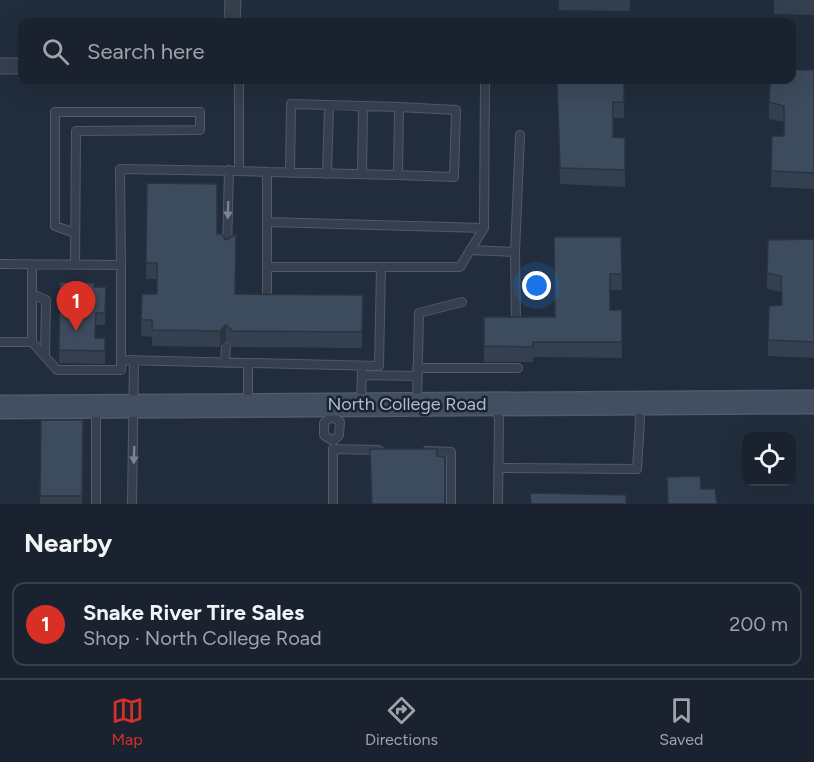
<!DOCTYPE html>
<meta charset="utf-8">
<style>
body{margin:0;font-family:Figtree,sans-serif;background:#222a36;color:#f1f3f6}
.controls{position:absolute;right:18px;bottom:18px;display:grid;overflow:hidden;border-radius:12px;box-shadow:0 6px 24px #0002}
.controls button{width:54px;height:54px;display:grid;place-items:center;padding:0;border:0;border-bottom:2px solid #373f4a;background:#19222e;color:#f1f3f6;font:30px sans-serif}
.you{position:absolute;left:537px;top:286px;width:21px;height:21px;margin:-15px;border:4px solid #fff;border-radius:50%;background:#1a73e8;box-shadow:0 0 0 9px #1a73e833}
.badge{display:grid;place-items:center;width:39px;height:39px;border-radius:50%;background:#d93025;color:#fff;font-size:20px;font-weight:700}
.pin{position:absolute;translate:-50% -50px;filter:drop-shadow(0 2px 3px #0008)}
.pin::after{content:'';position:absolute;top:32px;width:21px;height:18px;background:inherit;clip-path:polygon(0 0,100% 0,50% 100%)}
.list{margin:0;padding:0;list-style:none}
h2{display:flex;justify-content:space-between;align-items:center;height:78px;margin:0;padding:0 24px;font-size:26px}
h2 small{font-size:20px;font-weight:400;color:#9fa4aa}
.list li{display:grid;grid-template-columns:39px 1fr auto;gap:18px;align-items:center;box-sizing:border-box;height:84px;margin:0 12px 12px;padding:0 12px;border:2px solid #373f4a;border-radius:12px}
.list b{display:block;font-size:22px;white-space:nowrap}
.list p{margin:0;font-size:20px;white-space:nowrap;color:#9fa4aa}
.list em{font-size:20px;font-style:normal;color:#9fa4aa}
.icon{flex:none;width:33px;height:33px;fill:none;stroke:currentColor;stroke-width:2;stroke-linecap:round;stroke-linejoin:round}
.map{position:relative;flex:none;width:814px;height:504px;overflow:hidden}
.search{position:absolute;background:#19222e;box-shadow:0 6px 24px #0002;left:18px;right:18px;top:18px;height:66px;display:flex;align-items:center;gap:15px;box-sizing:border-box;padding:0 21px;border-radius:12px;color:#9fa4aa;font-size:22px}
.sheet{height:174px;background:#19222e}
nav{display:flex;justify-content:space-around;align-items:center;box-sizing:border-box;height:84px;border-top:2px solid #373f4a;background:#19222e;font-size:16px;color:#9fa4aa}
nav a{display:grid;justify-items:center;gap:3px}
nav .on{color:#d93025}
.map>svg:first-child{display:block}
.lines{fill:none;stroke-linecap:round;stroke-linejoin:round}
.service-casing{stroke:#505a68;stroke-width:10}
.minor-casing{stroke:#505a68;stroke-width:17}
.secondary-casing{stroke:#505a68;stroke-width:25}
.service{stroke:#353f4d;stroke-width:8}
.minor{stroke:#353f4d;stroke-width:15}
.secondary{stroke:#424e61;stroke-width:22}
.wall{fill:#344050}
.shaded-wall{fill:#2a3441}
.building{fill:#3c4b5d;stroke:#2a3441;stroke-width:1.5}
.oneway{fill:#798391}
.labels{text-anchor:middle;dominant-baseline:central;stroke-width:5;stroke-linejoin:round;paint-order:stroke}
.street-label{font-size:18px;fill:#b0bac9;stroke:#1a2432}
</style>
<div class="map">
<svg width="814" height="504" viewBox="0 0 814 504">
<rect width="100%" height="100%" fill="#212d3d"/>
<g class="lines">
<defs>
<path id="service" d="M239 171 267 172V299H273
M267 172C311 173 354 174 398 175L399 107 291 104 290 173
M327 174 329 106
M362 174 363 107
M398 175 454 177 456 110 399 107
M267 222 484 228 485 80
M227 250 229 170
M470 250 515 252 516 324
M515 252 520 135
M0 264 121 265 120 169 239 171V80
M32 264V342
M75 265 76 131 200 130V112H55V226L75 233
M267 267H460L484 228
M32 294 46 300 45 356
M0 342H32L57 370H121V265
M121 360 379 366 381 267
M225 363 226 347
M248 363V404
M417 368H518
M362 375 417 376
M361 403 362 370
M417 403 419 313 462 302
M496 408 499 419 498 504
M332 416 340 422 339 435 333 441 324 435V423Z
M427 451 451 452V504
M498 468 637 469 640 421 638 405
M96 504V410
M132 504 134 360
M333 504V449L379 450"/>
<path id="minor" d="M232 22 233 0
M0 66H22"/>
<path id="secondary" d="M0 407 814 402"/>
</defs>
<use href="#service" class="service-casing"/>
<use href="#minor" class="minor-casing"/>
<use href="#secondary" class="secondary-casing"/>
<use href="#service" class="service"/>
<use href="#minor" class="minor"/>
<use href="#secondary" class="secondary"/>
</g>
<path class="wall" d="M559 0H630V11L559 10Z
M774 0H814V15L774 14Z
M814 70V189L771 187 772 136H784V122L769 119V102Z
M557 80H624V118H613V137L625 170V187L560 184Z
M147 183 217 234 235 294 363 295 362 348 232 347 226 341 220 347 152 346V337L141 336 142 294H157V279H146Z
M554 237 622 274V290H610V310H622V358L533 357V362H484V317H555Z
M814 239V358L768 356V340L782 305 781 292 767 289V273Z
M60 282 94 287H106L105 325H96L95 338H105V364L59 363Z
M41 420H83L82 504H40Z"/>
<path class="shaded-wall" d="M226 325V341L220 347V331Z"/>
<path class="building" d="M792 70H814V173L771 171 772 136H784V106L769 102 770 80H792Z
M557 80H624V102H613V137L625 138V170L560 168Z
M147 183 217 184V234H221L226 240 236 234 235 294 363 295 362 332 232 331 226 325 220 331 152 330V320H141L142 294H157V263H146Z
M554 237H621L622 274H610V310H622V342H533V347L484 346V317H555Z
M814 239V342L768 340 769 306 782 305 781 276 767 273 768 240Z
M60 282 94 283V287H106L105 313H96L95 338H105V351L59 350Z
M41 420H83L82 496H40Z
M370 449H437V456L445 457V504H372Z
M700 476 701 489H715L717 504H668L667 477Z
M530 493 626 495V504H531Z"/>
<defs><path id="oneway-solid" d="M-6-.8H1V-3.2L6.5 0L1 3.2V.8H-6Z" transform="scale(1.5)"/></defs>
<g class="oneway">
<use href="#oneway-solid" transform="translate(228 210) rotate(92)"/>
<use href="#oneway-solid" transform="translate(134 455) rotate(92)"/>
</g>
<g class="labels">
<g class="street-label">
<text x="407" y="404">North College Road</text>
</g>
</g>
</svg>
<div class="controls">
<button><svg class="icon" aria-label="locate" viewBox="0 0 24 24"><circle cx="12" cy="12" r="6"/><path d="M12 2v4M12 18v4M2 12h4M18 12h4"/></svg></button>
</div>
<div class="you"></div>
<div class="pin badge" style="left:76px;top:331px">1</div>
<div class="search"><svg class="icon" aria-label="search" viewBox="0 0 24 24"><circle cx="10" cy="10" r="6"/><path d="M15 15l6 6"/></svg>Search here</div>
</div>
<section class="sheet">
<h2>Nearby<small></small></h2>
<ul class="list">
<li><span class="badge">1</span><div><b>Snake River Tire Sales</b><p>Shop · North College Road</p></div><em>200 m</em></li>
</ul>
</section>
<nav>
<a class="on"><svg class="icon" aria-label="map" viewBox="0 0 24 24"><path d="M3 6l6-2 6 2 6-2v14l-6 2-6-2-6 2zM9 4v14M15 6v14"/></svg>Map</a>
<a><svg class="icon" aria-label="directions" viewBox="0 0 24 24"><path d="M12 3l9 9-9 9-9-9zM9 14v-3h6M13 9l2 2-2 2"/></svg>Directions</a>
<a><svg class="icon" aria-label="saved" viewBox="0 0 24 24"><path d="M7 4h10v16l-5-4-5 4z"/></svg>Saved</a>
</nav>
